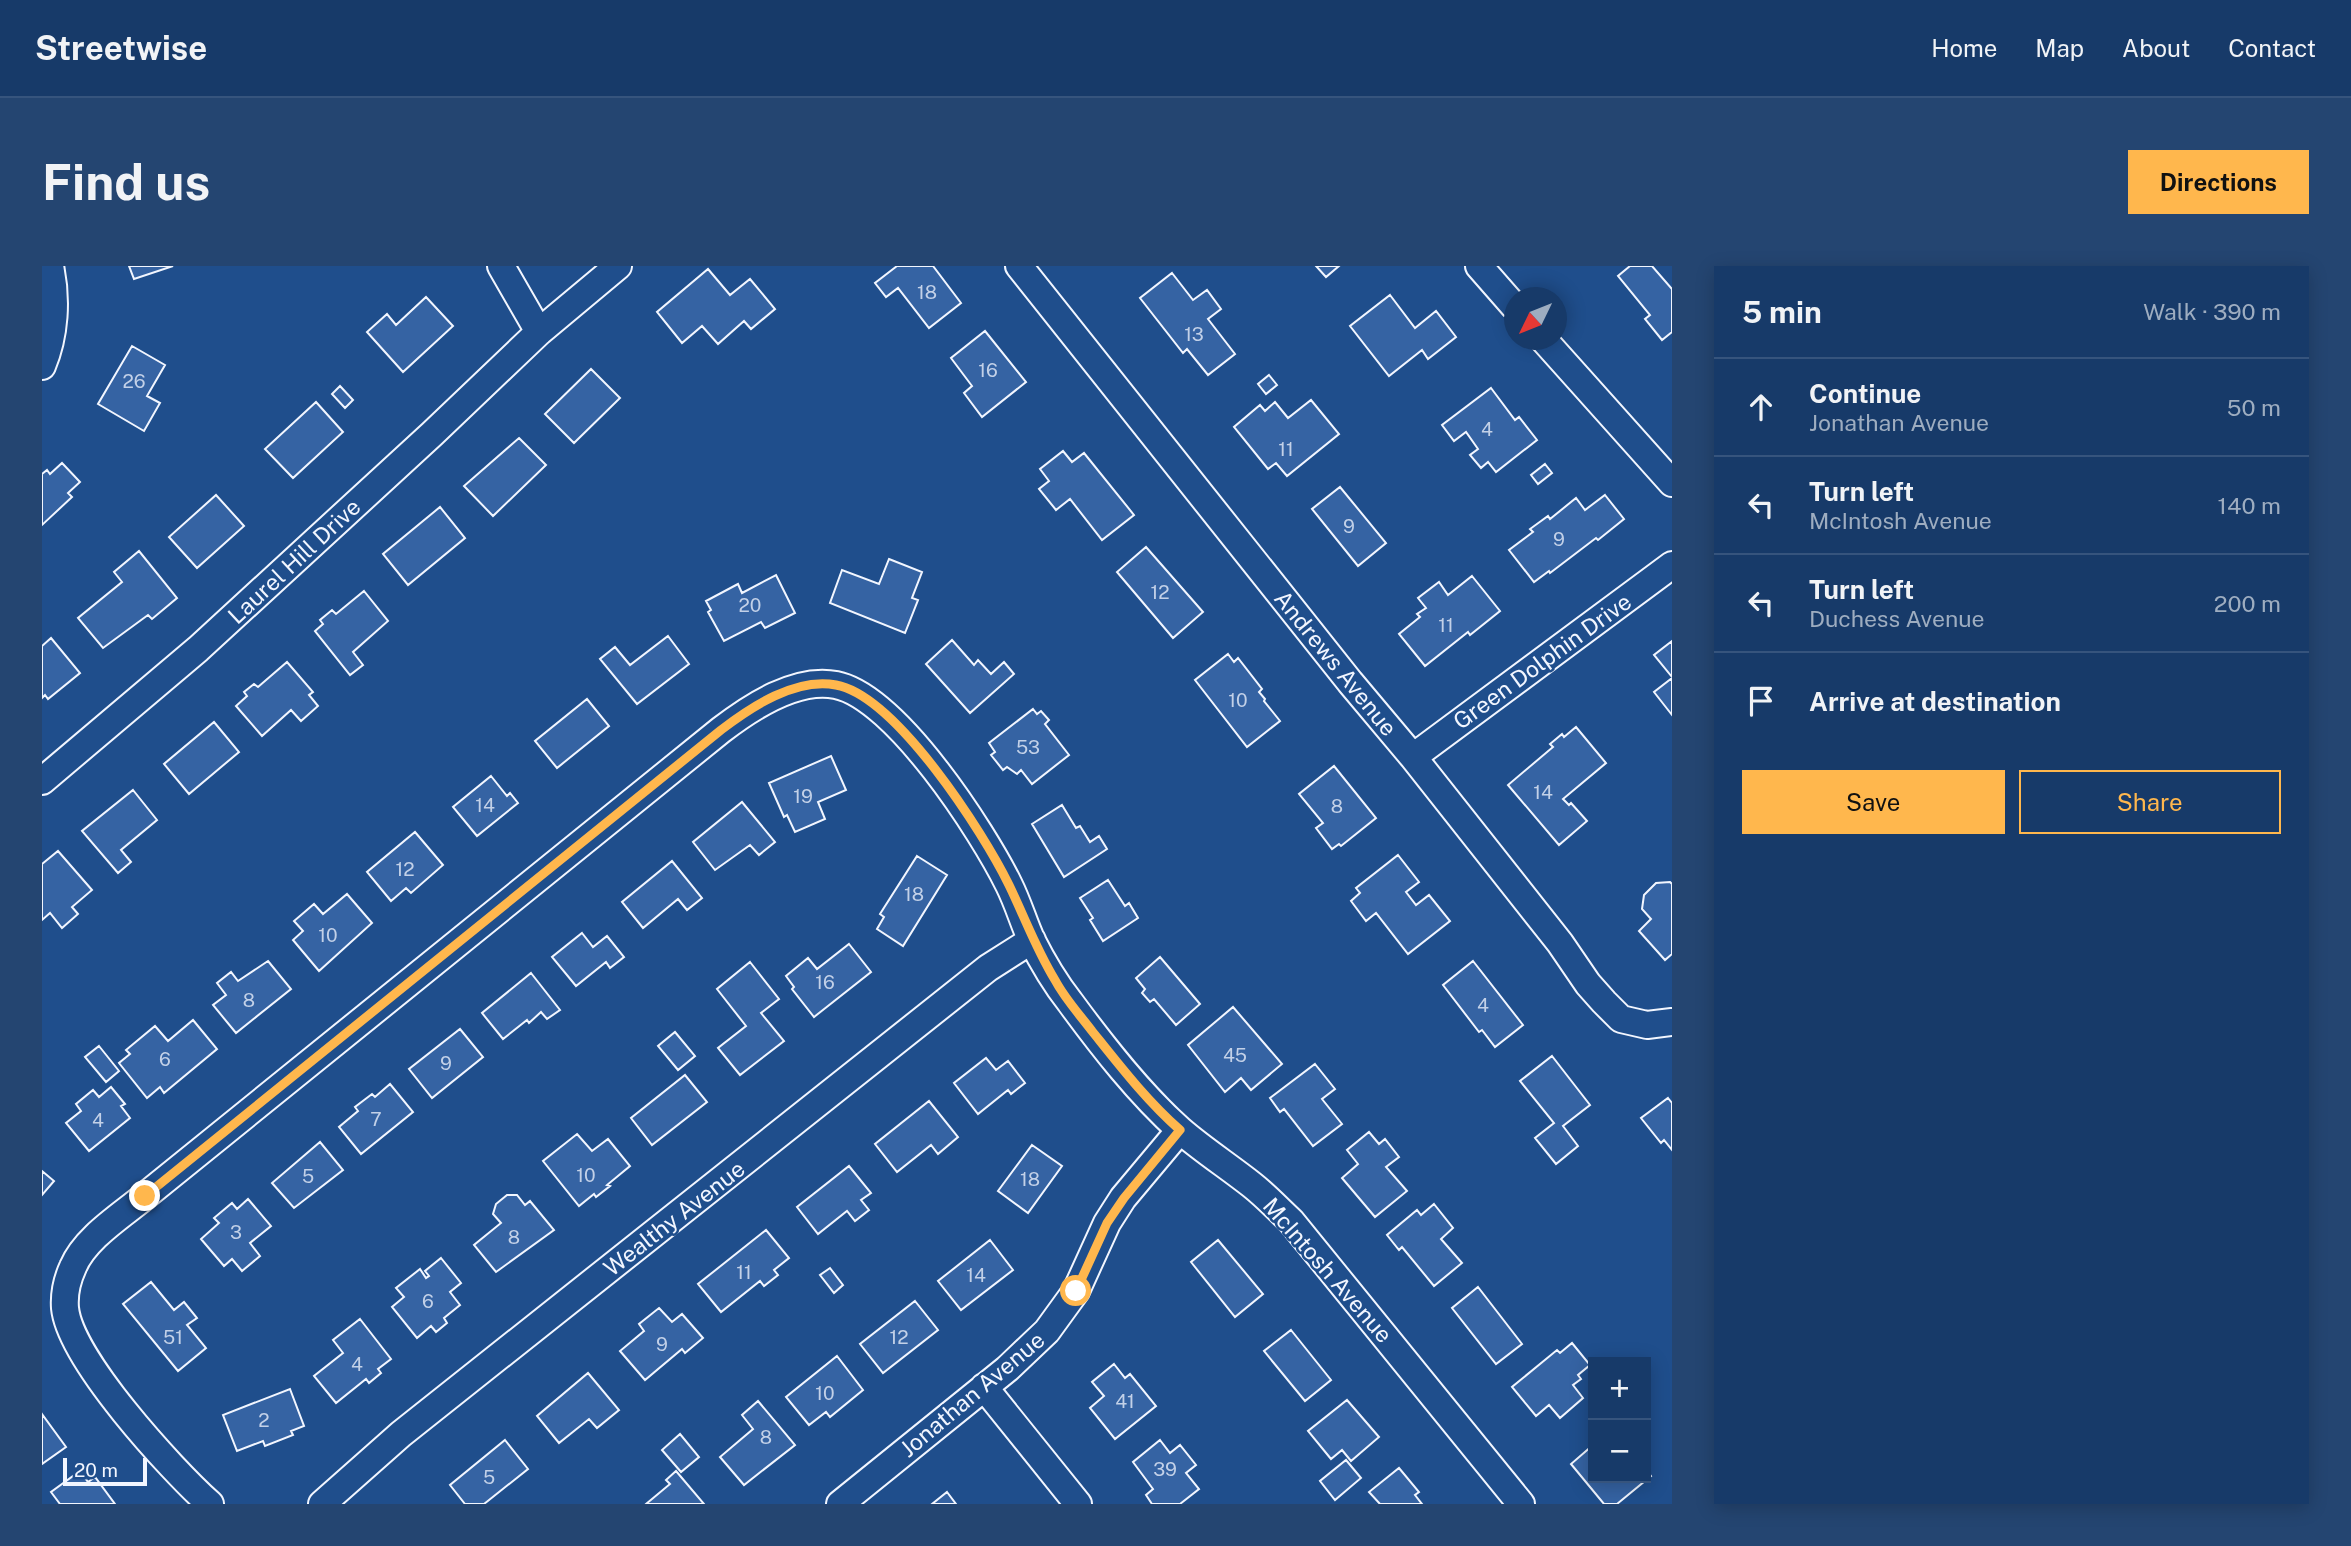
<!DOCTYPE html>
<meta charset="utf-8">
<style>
body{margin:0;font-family:"Public Sans",sans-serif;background:#244571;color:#f1f3f6}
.controls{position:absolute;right:21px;bottom:21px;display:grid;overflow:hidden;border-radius:0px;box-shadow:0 4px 18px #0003}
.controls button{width:63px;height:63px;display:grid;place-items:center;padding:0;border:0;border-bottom:2px solid #36547d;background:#173a69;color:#f1f3f6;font:35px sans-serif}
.compass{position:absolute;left:1462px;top:21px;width:63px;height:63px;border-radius:50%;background:#173a69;box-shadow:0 4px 18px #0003;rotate:227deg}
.scale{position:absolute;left:21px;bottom:18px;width:84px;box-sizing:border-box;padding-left:7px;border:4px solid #f2f6ff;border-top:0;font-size:19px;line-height:24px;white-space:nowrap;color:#f2f6ff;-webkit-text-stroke:5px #1f4e8c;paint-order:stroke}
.stop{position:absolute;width:21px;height:21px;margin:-16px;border:5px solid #ffb74d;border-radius:50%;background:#fff}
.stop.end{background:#ffb74d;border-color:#fff;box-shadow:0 2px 7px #0008}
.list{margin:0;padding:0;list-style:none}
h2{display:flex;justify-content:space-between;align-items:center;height:91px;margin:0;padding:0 28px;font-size:30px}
h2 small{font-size:23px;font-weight:400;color:#9eadc0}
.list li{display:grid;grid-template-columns:46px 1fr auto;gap:21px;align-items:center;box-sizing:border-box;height:98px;padding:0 28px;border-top:2px solid #36547d}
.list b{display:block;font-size:26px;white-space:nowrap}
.list p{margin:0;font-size:23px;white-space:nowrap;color:#9eadc0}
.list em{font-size:23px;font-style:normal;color:#9eadc0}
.actions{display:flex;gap:14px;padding:21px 28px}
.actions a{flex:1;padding:16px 0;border:2px solid #ffb74d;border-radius:0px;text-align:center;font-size:24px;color:#ffb74d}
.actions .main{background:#ffb74d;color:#111}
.icon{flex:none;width:38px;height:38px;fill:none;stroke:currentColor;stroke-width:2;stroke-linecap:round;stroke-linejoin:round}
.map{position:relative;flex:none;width:1630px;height:1238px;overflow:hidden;border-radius:0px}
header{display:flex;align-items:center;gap:42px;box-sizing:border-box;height:98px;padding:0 35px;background:#173a69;border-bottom:2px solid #36547d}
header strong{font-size:33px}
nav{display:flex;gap:38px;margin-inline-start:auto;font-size:24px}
.intro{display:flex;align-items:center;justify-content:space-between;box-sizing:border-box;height:168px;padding:0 42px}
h1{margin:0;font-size:49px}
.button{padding:18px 32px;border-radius:0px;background:#ffb74d;color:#111;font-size:24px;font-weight:700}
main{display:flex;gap:42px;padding:0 42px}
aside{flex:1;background:#173a69;border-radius:0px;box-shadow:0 4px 18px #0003}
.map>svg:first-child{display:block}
.building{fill:#3563a3;stroke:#f2f6ff;stroke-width:2}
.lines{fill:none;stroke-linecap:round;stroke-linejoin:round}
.street-casing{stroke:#f2f6ff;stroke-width:30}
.street{stroke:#1f4e8c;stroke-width:26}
.route{stroke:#ffb74d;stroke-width:9}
.labels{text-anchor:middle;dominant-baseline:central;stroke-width:5;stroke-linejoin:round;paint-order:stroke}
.number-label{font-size:19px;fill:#c3d1e8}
.street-label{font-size:23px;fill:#f2f6ff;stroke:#1f4e8c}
</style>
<header>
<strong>Streetwise</strong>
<nav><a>Home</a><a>Map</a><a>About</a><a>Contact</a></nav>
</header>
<div class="intro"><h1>Find us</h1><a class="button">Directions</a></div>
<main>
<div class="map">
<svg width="1630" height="1238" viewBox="0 0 1630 1238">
<rect width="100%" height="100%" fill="#1f4e8c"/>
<path class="building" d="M87 0H131L92 13Z
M855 0H891L919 37 887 62 856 22 844 31 833 17Z
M1274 0H1297L1284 11Z
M1588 0H1610L1630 23V66L1620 74 1603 53 1608 49 1576 10Z
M666 3 688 29 708 13 733 43 709 63 702 55 676 78 660 60 640 77 615 46Z
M1130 7 1151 34 1165 24 1179 43 1166 53 1193 88 1166 109 1145 83 1141 87 1098 32Z
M1348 29 1373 62 1394 45 1414 71 1386 93 1380 84 1347 110 1308 60Z
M384 31 411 60 361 106 325 66 345 48 354 59Z
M943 65 984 116 940 151 922 127 930 120 909 92Z
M90 80 123 99 105 130 118 137 102 165 56 138Z
M549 103 578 132 532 177 503 148Z
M1227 109 1235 119 1224 128 1216 118Z
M298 120 311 134 303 142 290 128Z
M1449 122 1473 154 1477 151 1495 174 1454 206 1446 196 1439 202 1428 189 1436 183 1424 166 1412 175 1400 159Z
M1269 134 1297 168 1245 210 1234 197 1226 203 1192 161 1218 139 1223 145 1233 136 1246 152Z
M274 136 301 166 251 212 223 183Z
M477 172 504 199 451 250 422 220Z
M1021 185 1030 196 1042 187 1092 249 1060 274 1028 233 1014 244 997 223 1007 215 998 203Z
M20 197 38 216 26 227 30 231 0 259V208L5 204 8 208Z
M1503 198 1510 207 1496 218 1489 209Z
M1298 221 1344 277 1316 300 1270 243Z
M174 229 202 260 155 302 127 271Z
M1563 229 1582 253 1556 274 1554 272 1508 307 1507 305 1492 316 1467 284 1491 266 1488 263 1506 250 1508 253 1534 232 1543 244Z
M398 241 423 272 366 319 341 288Z
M1104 281 1161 346 1131 372 1075 306Z
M97 285 135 332 110 353 106 349 61 382 36 352 80 316 72 306Z
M847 293 880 306 870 332 876 334 863 367 788 337 800 304 837 318Z
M734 309 753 347 723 362 719 356 682 375 666 346 669 344 664 335 696 318 700 327Z
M1430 310 1458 345 1428 369 1426 366 1383 400 1357 368 1378 351 1375 348 1384 342 1376 332 1397 316 1406 329Z
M322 325 346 355 311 386 321 399 308 409 273 365 281 358 278 354 290 344 294 348Z
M626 370 647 398 595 438 558 393 573 381 588 399Z
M9 372 38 407 6 433 3 429 0 432V380Z
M910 374 932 399 936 394 949 408 962 396 972 408 928 447 884 398Z
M1630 375V411L1612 389Z
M1186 388 1192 396 1196 392 1220 423 1217 426 1223 433 1222 435 1238 455 1205 481 1153 414Z
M245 396 271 426 267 429 276 440 259 455 249 444 220 470 194 440 205 430 202 426 212 418 216 421Z
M1630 412V449L1612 426Z
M545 433 567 460 515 502 493 475Z
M991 443 995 448 999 445 1007 454 1003 458 1027 489 990 518 979 504 975 508 965 501 961 504 949 489 953 486 947 477Z
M172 456 197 486 147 528 122 498Z
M1534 461 1564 497 1521 533 1527 539 1529 537 1545 555 1517 579 1466 519 1511 481 1508 478 1520 468 1522 471Z
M789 490 804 524 776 536 783 553 753 566 745 549 742 551 727 517Z
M1292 500 1334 552 1299 580 1297 578 1290 583 1274 562 1281 557 1257 528Z
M449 510 465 530 468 527 476 537 435 570 411 541Z
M91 524 115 554 79 584 89 596 76 607 40 565Z
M700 536 733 576 717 589 708 579 673 604 651 576Z
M1020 539 1034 562 1038 560 1048 576 1057 570 1065 583 1022 611 990 558Z
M373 566 401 599 369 627 364 622 349 635 325 606Z
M16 585 50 624 30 641 36 648 20 662 8 647 0 654V598Z
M1356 589 1377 616 1364 626 1374 639 1387 629 1408 655 1366 688 1334 647 1324 655 1309 635 1318 627 1314 622Z
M875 590 905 609 861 680 835 663 842 651 838 648Z
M630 595 660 632 645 644 636 633 601 662 580 636Z
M1066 614 1083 640 1087 637 1096 652 1061 675 1048 654 1051 652 1038 632Z
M1628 616 1630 618V688L1623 694 1597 665 1609 653 1600 643 1602 629 1614 617Z
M305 628 330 657 277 705 251 674 261 665 252 655 272 638 281 648Z
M540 667 551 681 565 670 582 691 568 702 564 696 534 720 510 691Z
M807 678 829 706 772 751 750 723 752 721 744 710 766 692 775 703Z
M1118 691 1158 738 1134 759 1112 733 1108 736 1100 727 1103 723 1094 712Z
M226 695 249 723 194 767 171 739 184 729 175 717 189 706 196 715Z
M1431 695 1481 759 1453 781 1440 764 1437 766 1401 719Z
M708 696 737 733 719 747 742 775 698 809 676 782 704 760 675 723Z
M489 707 518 744 505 753 499 746 487 757 485 754 461 773 440 747Z
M1191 741 1240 798 1209 824 1199 812 1183 826 1146 779Z
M151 754 175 783 122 827 118 821 105 832 77 797 88 788 84 784 113 760 126 775Z
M418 763 441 791 390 832 367 803Z
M633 766 653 790 636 804 616 780Z
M57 780 77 805 64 816 43 791Z
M1510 790 1548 839 1521 860 1536 880 1514 898 1493 872 1512 857 1478 815Z
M944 792 954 804 966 795 983 817 969 828 966 824 936 848 912 817Z
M1273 798 1293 823 1280 833 1300 858 1271 880 1242 843 1238 846 1228 832Z
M643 809 665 836 610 879 589 852Z
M348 818 371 846 319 888 297 861 316 845 313 841 330 828 333 831Z
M69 821 83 838 79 840 88 852 47 885 24 857 39 845 34 838 51 824 57 831Z
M1626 832 1630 837V884L1622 874 1619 877 1599 852Z
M887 835 916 871 896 888 889 879 855 906 833 878Z
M1327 866 1337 878 1343 873 1357 891 1344 901 1365 925 1333 951 1300 912 1316 898 1305 884Z
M535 868 550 885 566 873 588 900 565 919 568 920 554 931 552 928 537 940 501 895Z
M278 876 301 904 252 942 230 917Z
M990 879 1020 900 986 947 956 925Z
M807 900 829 927 819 934 827 944 813 955 805 945 776 968 755 941Z
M0 905 12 915 0 929Z
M465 929H475L483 939 488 935 512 964 454 1006 432 979 459 957 451 948 454 938Z
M206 933 229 960 208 977 218 990 200 1005 190 993 182 1000 159 973 177 957 172 952 190 937 195 943Z
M1392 938 1411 962 1399 973 1420 997 1392 1020 1360 981 1357 984 1345 969 1375 944 1379 949Z
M724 964 747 992 732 1004 736 1009 722 1020 718 1015 679 1046 656 1018Z
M948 974 971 1004 919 1044 896 1015Z
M1176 974 1221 1028 1193 1051 1149 996Z
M399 992 419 1017 408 1026 418 1039 402 1052 405 1057 394 1066 389 1060 375 1072 350 1041 362 1031 354 1022 378 1003 384 1012 387 1010 383 1005Z
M788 1002 801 1019 792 1027 778 1009Z
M109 1016 132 1044 142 1036 155 1052 145 1059 164 1082 136 1105 81 1038Z
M1436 1021 1480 1078 1454 1098 1410 1042Z
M873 1035 896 1064 841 1107 818 1078Z
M617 1042 630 1056 640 1048 661 1072 643 1087 640 1083 603 1114 578 1085 602 1065 597 1058Z
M318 1053 349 1093 336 1103 339 1107 327 1117 324 1113 294 1137 272 1110 301 1087 291 1074Z
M1249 1064 1289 1114 1263 1135 1222 1085Z
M1530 1077 1548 1099 1536 1109 1539 1113 1531 1119 1541 1132 1518 1152 1507 1139 1494 1150 1470 1121 1515 1084 1518 1087Z
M795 1090 821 1124 788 1151 784 1146 767 1159 744 1131Z
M1072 1098 1083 1112 1088 1108 1114 1140 1073 1173 1048 1142 1062 1130 1050 1116Z
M546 1107 577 1144 555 1162 547 1153 517 1177 495 1150Z
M248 1123 262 1160 249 1165 251 1169 223 1180 221 1175 195 1185 181 1149Z
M1305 1134 1337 1171 1309 1195 1300 1184 1289 1193 1266 1165Z
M716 1135 753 1179 702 1219 678 1191 711 1163 700 1149Z
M0 1148 24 1181 0 1198Z
M638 1168 657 1191 639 1206 620 1184Z
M463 1174 486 1203 442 1238H423L408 1219Z
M1118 1174 1128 1187 1138 1179 1154 1199 1144 1207 1157 1223 1138 1238H1110L1104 1229 1111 1223 1091 1196Z
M1551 1179V1212H1604V1203L1609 1210 1575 1238H1562L1529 1198Z
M1304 1194 1319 1212 1293 1234 1278 1215Z
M1357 1202 1377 1226 1373 1229 1380 1238H1338L1327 1226Z
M38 1205 46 1216 53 1211 73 1238H18L9 1226Z
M634 1205 662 1238H604L628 1218 624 1214Z
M905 1226 914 1238H890Z"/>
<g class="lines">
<defs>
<path id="street" d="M459 0 497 66
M977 0 1308 416 1371 491 1518 677 1546 718 1562 736 1579 753 1605 759 1630 756
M1437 0 1472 40
M1502 74 1630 217
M0 100C13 69 15 33 8 0
M1371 491 1630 299
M0 515 156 383 390 168 497 66 576 0
M942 1121 1036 1238
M168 1238C129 1203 28 1093 23 1042 22 1029 25 1014 31 1001 43 972 79 950 103 930L679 464C709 441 754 411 794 419 854 431 941 566 967 619 976 637 981 655 989 673 1000 695 1013 717 1028 736 1061 781 1097 827 1138 864 1161 884 1186 900 1210 919 1224 930 1236 943 1249 955L1479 1238
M280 1238 359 1168 946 702 990 674
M798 1238 965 1103 1005 1065 1034 1025 1065 957 1081 932 1138 864"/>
</defs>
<use href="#street" class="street-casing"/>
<use href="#street" class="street"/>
</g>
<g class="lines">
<path class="route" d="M103 930 679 464C709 441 754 411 794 419 854 430 941 566 967 619 983 652 994 683 1013 714 1023 733 1038 749 1050 765 1078 800 1105 835 1138 864L1082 932 1065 957 1034 1025"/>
</g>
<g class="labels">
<g class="number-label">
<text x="885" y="26">18</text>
<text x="1152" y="68">13</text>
<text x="946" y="104">16</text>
<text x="92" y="115">26</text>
<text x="1445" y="163">4</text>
<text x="1244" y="183">11</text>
<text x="1307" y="260">9</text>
<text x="1517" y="273">9</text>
<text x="1118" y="326">12</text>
<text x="708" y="339">20</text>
<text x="1404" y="359">11</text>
<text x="1196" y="434">10</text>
<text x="986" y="481">53</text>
<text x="1501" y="526">14</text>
<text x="761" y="530">19</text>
<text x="443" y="539">14</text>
<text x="1295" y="540">8</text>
<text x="363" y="603">12</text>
<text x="872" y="628">18</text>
<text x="286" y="669">10</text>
<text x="783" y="716">16</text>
<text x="207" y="734">8</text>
<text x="1441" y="739">4</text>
<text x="1193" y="789">45</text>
<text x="123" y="793">6</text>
<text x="404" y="797">9</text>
<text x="334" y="853">7</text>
<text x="56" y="854">4</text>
<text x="544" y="909">10</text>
<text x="266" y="910">5</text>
<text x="988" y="913">18</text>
<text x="194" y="966">3</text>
<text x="472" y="971">8</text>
<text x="702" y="1006">11</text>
<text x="934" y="1009">14</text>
<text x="386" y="1035">6</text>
<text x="131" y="1071">51</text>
<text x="857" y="1071">12</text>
<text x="620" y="1078">9</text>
<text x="315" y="1098">4</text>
<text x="783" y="1127">10</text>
<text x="1083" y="1135">41</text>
<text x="222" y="1154">2</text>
<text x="724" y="1171">8</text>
<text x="1123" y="1203">39</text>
<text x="447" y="1211">5</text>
</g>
<g class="street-label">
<text transform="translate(252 295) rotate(-43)">Laurel Hill Drive</text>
<text transform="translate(1500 395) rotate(-36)">Green Dolphin Drive</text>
<text transform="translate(1294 397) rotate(51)">Andrews Avenue</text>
<text transform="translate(632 952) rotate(-38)">Wealthy Avenue</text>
<text transform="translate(1286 1004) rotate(49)">McIntosh Avenue</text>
<text transform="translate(930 1128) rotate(-40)">Jonathan Avenue</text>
</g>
</g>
</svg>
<div class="controls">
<button>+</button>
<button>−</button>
</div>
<svg class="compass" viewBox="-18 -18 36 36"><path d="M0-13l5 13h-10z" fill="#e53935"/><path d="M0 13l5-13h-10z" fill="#9eadc0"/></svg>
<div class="scale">20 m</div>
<div class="stop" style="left:1034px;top:1025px"></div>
<div class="stop end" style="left:103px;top:930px"></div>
</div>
<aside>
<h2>5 min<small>Walk · 390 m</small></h2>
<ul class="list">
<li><svg class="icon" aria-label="ahead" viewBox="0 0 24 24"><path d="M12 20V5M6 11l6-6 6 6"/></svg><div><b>Continue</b><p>Jonathan Avenue</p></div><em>50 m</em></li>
<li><svg class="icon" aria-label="left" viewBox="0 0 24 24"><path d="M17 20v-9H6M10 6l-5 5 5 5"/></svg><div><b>Turn left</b><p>McIntosh Avenue</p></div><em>140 m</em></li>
<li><svg class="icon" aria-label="left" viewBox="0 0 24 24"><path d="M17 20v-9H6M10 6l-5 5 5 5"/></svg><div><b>Turn left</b><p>Duchess Avenue</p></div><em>200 m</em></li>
<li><svg class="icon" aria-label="arrive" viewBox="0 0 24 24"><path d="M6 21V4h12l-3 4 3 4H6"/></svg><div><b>Arrive at destination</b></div></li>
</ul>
<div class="actions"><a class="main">Save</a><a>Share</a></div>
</aside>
</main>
